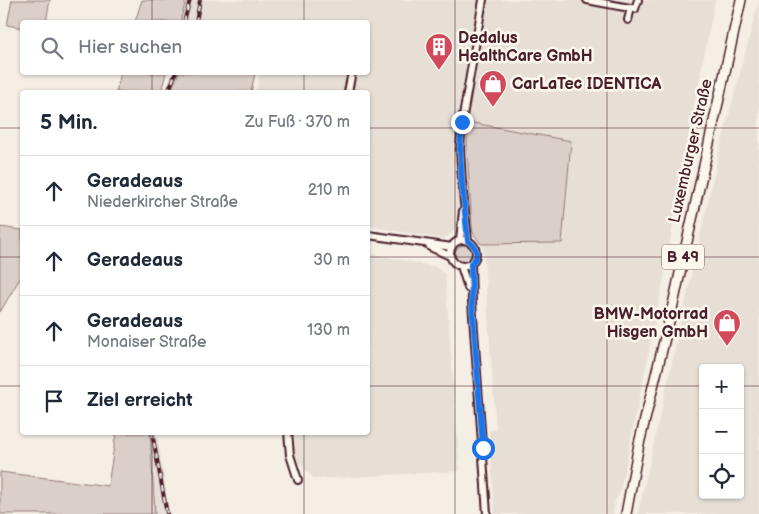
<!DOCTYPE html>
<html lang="de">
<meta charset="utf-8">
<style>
body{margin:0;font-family:"Balsamiq Sans",sans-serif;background:#f6f6f7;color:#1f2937}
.controls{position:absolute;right:15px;bottom:15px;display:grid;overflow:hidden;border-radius:5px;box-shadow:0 1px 4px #0004}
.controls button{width:45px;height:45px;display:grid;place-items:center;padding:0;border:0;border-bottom:1px solid #e0e1e3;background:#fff;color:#1f2937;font:25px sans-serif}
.stop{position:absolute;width:15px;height:15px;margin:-11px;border:4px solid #1a73e8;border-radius:50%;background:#fff}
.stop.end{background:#1a73e8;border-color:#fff;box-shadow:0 1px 5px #0008}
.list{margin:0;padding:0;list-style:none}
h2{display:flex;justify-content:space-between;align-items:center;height:65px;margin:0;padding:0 20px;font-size:21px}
h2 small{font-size:16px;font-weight:400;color:#747a83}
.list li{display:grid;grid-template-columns:32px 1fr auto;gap:15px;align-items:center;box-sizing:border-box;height:70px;padding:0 20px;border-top:1px solid #e0e1e3}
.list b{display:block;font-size:19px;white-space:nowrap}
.list p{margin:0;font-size:16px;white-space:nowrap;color:#747a83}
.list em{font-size:16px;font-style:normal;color:#747a83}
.icon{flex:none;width:28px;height:28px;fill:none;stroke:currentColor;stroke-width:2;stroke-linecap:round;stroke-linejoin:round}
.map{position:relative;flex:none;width:759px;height:514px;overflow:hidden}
.search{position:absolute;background:#fff;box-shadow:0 1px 4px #0004;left:20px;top:20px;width:350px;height:55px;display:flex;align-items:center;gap:12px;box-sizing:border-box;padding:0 18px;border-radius:5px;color:#747a83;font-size:19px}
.panel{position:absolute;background:#fff;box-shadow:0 1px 4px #0004;left:20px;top:90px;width:350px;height:345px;border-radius:5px}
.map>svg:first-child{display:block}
.built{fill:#e7dfd6;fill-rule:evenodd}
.green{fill:#dbd0c9;stroke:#92787a}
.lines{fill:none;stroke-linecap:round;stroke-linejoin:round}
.minor-casing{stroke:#4a1f2b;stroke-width:10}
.major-casing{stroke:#4a1f2b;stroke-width:12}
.minor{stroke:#fbf7ec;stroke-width:6}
.major{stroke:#fbf7ec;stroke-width:9}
.rail-casing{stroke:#4a1f2b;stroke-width:4}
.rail{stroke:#fbf7ec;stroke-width:2;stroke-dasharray:5.5;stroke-linecap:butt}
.route{stroke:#1a73e8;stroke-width:6}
.grid{fill:none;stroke:#4a1f2b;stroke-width:1;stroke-opacity:0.55}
.labels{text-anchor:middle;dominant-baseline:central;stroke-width:5;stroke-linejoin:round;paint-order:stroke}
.shield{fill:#fbf7ec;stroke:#7f6065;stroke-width:1}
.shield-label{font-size:15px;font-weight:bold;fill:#4a1f2b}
.poi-label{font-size:16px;font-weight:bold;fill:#4a1f2b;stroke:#fbf7ec;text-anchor:start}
.street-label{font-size:16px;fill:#4a1f2b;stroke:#fbf7ec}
</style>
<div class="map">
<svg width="759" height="514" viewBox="0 0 759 514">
<rect width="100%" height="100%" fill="#f4eee4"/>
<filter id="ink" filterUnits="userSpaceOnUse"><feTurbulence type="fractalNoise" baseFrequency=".02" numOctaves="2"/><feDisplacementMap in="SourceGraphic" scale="10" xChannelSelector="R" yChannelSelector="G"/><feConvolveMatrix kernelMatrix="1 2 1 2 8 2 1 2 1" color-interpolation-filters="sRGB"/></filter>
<g filter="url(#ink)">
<path class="built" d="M186 0H715L684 158 665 273 620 492 615 501 613 514H495L489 430H496L483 244 562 243 468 122 467 149 472 227 456 230 443 239 368 226V92H256L260 73 368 72V22H180Z
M759 0V514H638L718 157ZM703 368H740V495H703Z
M368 253 435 267 445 274 460 471 314 479 295 458 294 433 368 432Z
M150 433H157L169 514H155Z"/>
<path class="green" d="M12 0H50L46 22H22V28L7 25Z
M142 0H186L180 22H135Z
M121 73V72L166 73 161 92H116Z
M179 73V72L255 73 251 92H170Z
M468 122 571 141 562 243 481 244 473 233 472 227 467 149Z
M0 227 22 230V275L0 312Z
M455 254a9 9 0 1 1 18 0a9 9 0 1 1-18 0Z
M116 433H150L155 514H0V472L108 486Z"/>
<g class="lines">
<defs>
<path id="minor" d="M587 0 635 9 638 0
M628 20 631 8
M348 92 352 72
M368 235 452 247
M450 253a13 13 0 1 1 26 0a13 13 0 1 1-26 0Z
M460 240 463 211
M468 241 462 183 460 149 462 122 483 0
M430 247 450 256
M471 264 472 302 487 514
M461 266 468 288
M288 432 290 455 298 480"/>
<path id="major" d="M626 514 639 444 672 309 741 0"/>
</defs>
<use href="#minor" class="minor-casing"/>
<use href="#major" class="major-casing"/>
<use href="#minor" class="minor"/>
<use href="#major" class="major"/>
<defs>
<path id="rail" d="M184 22 190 0
M196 22 200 0
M168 92 176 72
M152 432 167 514"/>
</defs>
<use href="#rail" class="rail-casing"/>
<use href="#rail" class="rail"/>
</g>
</g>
<g class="lines" filter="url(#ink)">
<path class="route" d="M462 122 460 149 462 183 468 241C478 247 479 257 471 264L472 302 483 448"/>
</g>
<path class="grid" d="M152 0V22M304 0V22M455 0V514M607 0V514M152 72V92M304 72V92M0 128H22M368 128H759M0 257H22M368 257H759M0 386H22M368 386H703M740 386H759M152 432V514M304 432V514"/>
<defs>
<symbol id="building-pin" viewBox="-11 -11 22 30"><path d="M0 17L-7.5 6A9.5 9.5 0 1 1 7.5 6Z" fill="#d1495b" stroke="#fbf7ec"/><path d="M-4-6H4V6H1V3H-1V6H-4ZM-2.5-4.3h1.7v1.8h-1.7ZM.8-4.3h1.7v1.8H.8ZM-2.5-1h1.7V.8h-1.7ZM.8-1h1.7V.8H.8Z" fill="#fff"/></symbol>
<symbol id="shop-pin" viewBox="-11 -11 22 30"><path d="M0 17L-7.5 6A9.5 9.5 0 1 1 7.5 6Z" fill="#d1495b" stroke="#fbf7ec"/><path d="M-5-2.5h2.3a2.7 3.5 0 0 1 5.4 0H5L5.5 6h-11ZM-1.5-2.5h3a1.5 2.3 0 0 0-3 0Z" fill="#fff"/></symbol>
</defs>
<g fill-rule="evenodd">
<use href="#building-pin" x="423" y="31" width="32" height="43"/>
<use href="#shop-pin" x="477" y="68" width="32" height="43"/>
<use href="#shop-pin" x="711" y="307" width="32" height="43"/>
</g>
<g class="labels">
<rect class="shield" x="662" y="244.5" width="42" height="25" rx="4"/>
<g class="shield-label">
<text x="683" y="257">B 49</text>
</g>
<g class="poi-label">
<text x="458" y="38">Dedalus<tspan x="458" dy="18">HealthCare GmbH</tspan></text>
<text x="512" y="84">CarLaTec IDENTICA</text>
<text x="708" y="314" text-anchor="end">BMW-Motorrad<tspan x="708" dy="18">Hisgen GmbH</tspan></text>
</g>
<g class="street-label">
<text transform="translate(691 151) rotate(-77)">Luxemburger Straße</text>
</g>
</g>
</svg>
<div class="controls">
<button>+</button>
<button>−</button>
<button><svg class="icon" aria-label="locate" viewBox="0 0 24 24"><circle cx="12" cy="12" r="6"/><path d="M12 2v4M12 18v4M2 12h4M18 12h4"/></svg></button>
</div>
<div class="stop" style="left:483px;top:448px"></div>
<div class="stop end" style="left:462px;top:122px"></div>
<div class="search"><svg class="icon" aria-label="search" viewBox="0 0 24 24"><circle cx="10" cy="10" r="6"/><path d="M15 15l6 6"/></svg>Hier suchen</div>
<section class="panel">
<h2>5 Min.<small>Zu Fuß · 370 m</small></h2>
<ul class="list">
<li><svg class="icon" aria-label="ahead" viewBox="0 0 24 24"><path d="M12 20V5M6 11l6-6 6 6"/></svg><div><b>Geradeaus</b><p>Niederkircher Straße</p></div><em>210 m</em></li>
<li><svg class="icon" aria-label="ahead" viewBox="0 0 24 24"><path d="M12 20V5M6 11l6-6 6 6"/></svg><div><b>Geradeaus</b></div><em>30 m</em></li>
<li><svg class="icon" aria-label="ahead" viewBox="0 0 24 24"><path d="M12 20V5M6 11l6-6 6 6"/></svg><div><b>Geradeaus</b><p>Monaiser Straße</p></div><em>130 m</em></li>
<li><svg class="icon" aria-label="arrive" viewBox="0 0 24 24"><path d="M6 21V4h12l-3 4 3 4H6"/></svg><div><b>Ziel erreicht</b></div></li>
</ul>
</section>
</div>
